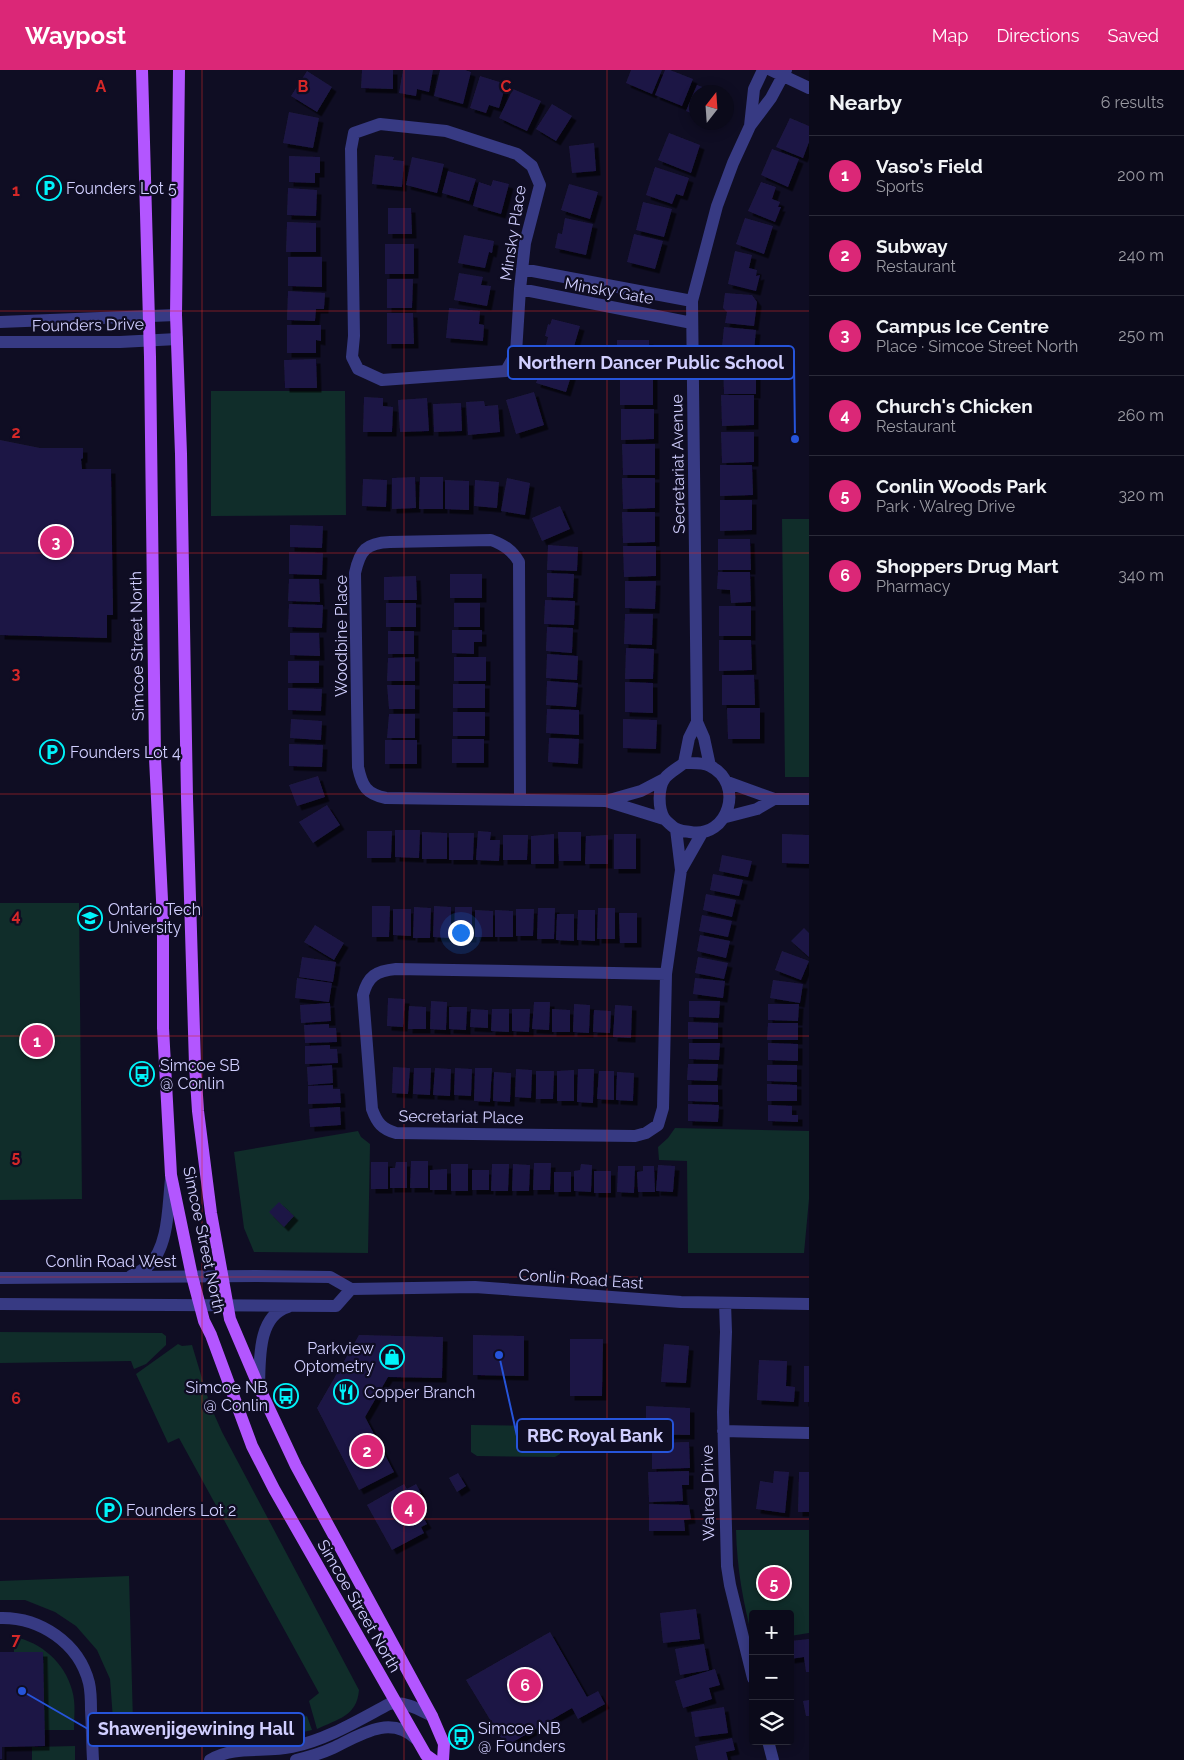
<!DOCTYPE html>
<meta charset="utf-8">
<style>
body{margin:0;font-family:Raleway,sans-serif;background:#191827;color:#f1f3f6}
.controls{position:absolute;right:15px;bottom:15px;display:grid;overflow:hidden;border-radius:5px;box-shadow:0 2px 12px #0003}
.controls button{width:45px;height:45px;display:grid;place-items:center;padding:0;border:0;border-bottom:1px solid #2b2b39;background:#0b0a1a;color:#f1f3f6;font:25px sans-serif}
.compass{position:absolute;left:689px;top:15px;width:45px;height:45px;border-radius:50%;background:#0b0a1a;box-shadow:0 2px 12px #0003;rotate:17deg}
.you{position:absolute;left:460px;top:862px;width:18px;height:18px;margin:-12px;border:4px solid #fff;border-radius:50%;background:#1a73e8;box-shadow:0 0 0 8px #1a73e833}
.badge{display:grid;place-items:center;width:32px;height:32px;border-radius:50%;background:#db2777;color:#fff;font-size:16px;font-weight:700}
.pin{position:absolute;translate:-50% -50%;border:2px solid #fff;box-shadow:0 1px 5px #0006}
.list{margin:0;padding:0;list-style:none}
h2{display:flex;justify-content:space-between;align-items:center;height:65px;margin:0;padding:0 20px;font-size:21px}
h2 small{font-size:16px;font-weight:400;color:#9a9aa2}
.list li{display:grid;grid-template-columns:32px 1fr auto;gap:15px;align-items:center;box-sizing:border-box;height:80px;padding:0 20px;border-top:1px solid #2b2b39}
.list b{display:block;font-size:19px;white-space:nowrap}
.list p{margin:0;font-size:16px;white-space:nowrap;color:#9a9aa2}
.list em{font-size:16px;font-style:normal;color:#9a9aa2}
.icon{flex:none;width:28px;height:28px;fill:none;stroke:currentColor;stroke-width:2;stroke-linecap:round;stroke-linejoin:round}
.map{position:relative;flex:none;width:809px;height:1690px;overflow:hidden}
header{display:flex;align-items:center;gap:30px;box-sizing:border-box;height:70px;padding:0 25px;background:#db2777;color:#fff}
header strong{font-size:24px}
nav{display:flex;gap:28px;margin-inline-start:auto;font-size:18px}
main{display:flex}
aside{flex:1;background:#0b0a1a}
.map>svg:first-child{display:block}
.green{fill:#102d2a}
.building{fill:#1e1944;filter:url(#shadow)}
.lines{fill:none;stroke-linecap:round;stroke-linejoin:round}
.minor{stroke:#373a83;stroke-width:12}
.major{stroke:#b356ff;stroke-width:12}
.grid{fill:none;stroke:#d62828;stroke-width:1;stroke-opacity:0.55}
.labels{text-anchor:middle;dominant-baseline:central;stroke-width:4.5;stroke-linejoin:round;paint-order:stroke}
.poi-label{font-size:16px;fill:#d1cfff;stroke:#0f0d23;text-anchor:start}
.street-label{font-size:16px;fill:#d1cfff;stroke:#0f0d23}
.grid-label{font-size:16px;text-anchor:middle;font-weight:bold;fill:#d62828;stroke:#0f0d23;stroke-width:4.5;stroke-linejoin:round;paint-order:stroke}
.leader{fill:none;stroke:#2654da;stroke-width:2}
.callout-dot{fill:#2654da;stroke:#0f0d23;stroke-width:2}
.callout{fill:#0f0d23;stroke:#2654da;stroke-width:2}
.callout-label{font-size:18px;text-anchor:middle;font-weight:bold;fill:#d1cfff}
</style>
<header>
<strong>Waypost</strong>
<nav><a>Map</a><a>Directions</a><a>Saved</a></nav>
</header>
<main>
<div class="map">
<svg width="809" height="1690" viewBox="0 0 809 1690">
<defs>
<filter id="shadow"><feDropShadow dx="4.5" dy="4.5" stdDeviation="0" flood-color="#0009"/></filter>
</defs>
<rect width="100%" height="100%" fill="#0f0d23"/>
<path class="green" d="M211 321H345L346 445 211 446Z
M782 449H809V707H785Z
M0 833H79L82 1129 0 1130Z
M675 1058 809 1061V1129L804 1183H688L687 1091 659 1090 658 1077 668 1068Z
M358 1061 361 1067 370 1074 368 1183 254 1182 244 1158 234 1082Z
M0 1262 162 1263 166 1266V1275L146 1294 134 1299 131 1291 0 1293Z
M178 1274 182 1276 192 1275 210 1335 222 1362 359 1620C357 1646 338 1649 317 1659L309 1631 319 1623 179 1368 168 1373 136 1304Z
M471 1355 560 1356V1384L555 1387 477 1386 471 1382Z
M736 1460H809V1563L790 1566V1544H753V1570C743 1532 737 1499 736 1460Z
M129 1506 133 1652 136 1653 134 1670 120 1669 114 1663 110 1609 97 1580 76 1556 55 1542 25 1530H0V1511Z
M14 1567C41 1572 65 1593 72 1620 76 1633 74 1647 74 1660H44L43 1582H14Z
M307 1646 312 1660 282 1667 208 1670V1659C242 1657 274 1656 307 1646Z
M75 1676V1690H32V1677Z"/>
<path class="building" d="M362 0H393V19L361 18Z
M403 0H433L429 22 417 19 416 26 399 23Z
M440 0H465L471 2 463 34 434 26Z
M631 0H662L652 24 626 13Z
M665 0H670L693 9 682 36 655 25Z
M307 1 332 17 317 42 291 26Z
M480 6 506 14 499 38 489 35 486 43 470 38Z
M697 15 716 22H696V45L686 41Z
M513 19 541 31 527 61 499 48Z
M552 34 572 46 556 71 536 59Z
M289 42 319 48 313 78 283 73Z
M790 48 809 56V72L803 88 776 77Z
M669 63 700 75 691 103 658 90Z
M594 73 596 101 572 103 569 76Z
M772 79 799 89 788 117 761 105Z
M375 85 394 87 393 90 404 91 402 117 372 114Z
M289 86 320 87V103H315V113L289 112Z
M412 87 444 94 437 123 406 115Z
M655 97 689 108 683 126 676 124 672 134 646 125Z
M448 101 476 109 469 131 442 123Z
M493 110 509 114 501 144 473 136 479 112 491 116Z
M761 112 776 117 772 129 780 132 778 137H781L775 152 748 141Z
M569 114 598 122 590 149 561 140Z
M288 118 317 120 316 146 287 145Z
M643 132 672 139 664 167 636 160Z
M388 138H411L412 164H388Z
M565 148 593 154 586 185 555 178 558 163 562 164Z
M745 148 773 156 764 184 736 174Z
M287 152 316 153V182H286Z
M634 164 663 171 655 199 627 192Z
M464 165 494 171 492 183 489 182 485 198 458 193Z
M385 174H414V204H385Z
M735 181 752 185 749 198 757 200 756 206 760 205 756 221 728 214Z
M288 187H322V217L288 216Z
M459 203 483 207 481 215 491 216 487 236 454 230Z
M387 209H413L412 238H387Z
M288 221 325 223 324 239H316L315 251 287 250Z
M725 223 752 225 757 232 754 256 725 253 727 242 723 238Z
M449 238 480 241 479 254 484 255 483 271 446 268Z
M387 243H413L414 274H387Z
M552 249 580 256 572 283 546 275 548 267 545 266 548 254 550 255Z
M287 255H321V271L316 270V283H287Z
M724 257 756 260 753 290 721 287Z
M617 270H649L650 300 617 301Z
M549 285 575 293 566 322 536 313 542 295 545 296Z
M316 289 317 318H285L284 290Z
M756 293V324H724L723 294Z
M653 304V335H620V305Z
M534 322 544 355 516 364 506 330Z
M721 325H754V355L722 356Z
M364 327 383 328V336L393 337 392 362H363Z
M427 328 429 361 400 362 398 330Z
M484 331 485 336 498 335 500 362 468 365 466 332Z
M461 333 462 361 434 362 433 334Z
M621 339H654V369L621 370Z
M721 362H754V392L722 393Z
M0 370 40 378H83V388L81 389 82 399H111L113 545H107V568L0 565Z
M622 374H655V405H623Z
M720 395H752L753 425 720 426Z
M415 407 416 438 392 439V408Z
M420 407H443V439H419Z
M507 408 530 413 525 445 501 441Z
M622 408H655V438L623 439Z
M363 409 387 410 386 437 362 436Z
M445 410 469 411V440L445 439Z
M475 410 499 412 497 438 474 436Z
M720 430H752V460L720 461Z
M560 436 570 459 542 471 532 448Z
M622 442H655V472L623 473Z
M290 455 323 456 322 478 290 477Z
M718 469H750L751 500H718Z
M548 475 578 477 577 501 547 500Z
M623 476H656V506L624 507Z
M289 482 323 483 322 505 289 504Z
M718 502H750L751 532 731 533 730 520 717 519Z
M547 503 574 504 573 528 547 527Z
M450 504H482V528H450Z
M416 506 417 530H384V507Z
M289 509H319L320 532 288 531Z
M625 511H656L655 539 625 538Z
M545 530 575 531 574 555 544 554Z
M386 533H416V557H386Z
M454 533H480V557H454Z
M289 534 323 535 322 558 288 557Z
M719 536H751V566H719Z
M625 544H653L652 575 624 574Z
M547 557 573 558 572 583 546 581Z
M452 560H482V572H474V584L452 583Z
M388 561H414V584H388Z
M290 563H319L320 586 290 585Z
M719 570H751L752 600 719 601Z
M626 578 654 579 653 609H625Z
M547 584 578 586 577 610 546 608Z
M415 587V611H387L388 588Z
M454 587H486V611H454Z
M288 591H319V613H288Z
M722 605H754L755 635H722Z
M547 611 578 613 576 637 546 635Z
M625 612 653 613V643L625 642Z
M453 614H485V638H453Z
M387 615H415V639H389Z
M288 618 322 619 321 641 288 640Z
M727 638H760V669H728Z
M547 639 579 640V665L546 663Z
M453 642H485V666H453Z
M389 644H415V668H387Z
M291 649 322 651 321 670 290 668Z
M623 649 657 650 656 679 623 678Z
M549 668 579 669 578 694 548 692Z
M452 669H484V693H452Z
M385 670H417V694H385Z
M289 674 323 675 322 697 289 696Z
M318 706 325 727 297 736 289 715Z
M327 735 340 755 313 773 299 752Z
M395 760H420L419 788 395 787Z
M367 761H392L391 788H367Z
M478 761 491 762 490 770H500L499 791 476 790Z
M422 762 447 763V789H422Z
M558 762H581V791H559Z
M449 763H474L473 790H449Z
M554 764V794H531V766Z
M614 764H636V799H614Z
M782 764 809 765V794L782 793Z
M503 765H528L527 790H503Z
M608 765V794H585L586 766Z
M722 785 752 791 748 807 719 801Z
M713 804 743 810 739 826 710 820Z
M706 824 736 830 732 847 703 840Z
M372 836H390L389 867H372Z
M434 836 451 837V868L433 867Z
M414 837 431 838 430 868H413Z
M455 837H472V868H454Z
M538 838H555L554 869H537Z
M598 838H615V869H597Z
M393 839H411V866L393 865Z
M516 839H534L533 866H516Z
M475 840 493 841V867H475Z
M495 840 513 841V867H495Z
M578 840H595V871L577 870Z
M619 843H637V873H620Z
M557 844H574V871L556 870Z
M702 845 732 851 728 867 699 861Z
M315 855 344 873 334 890 304 872Z
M804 858 809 863V887L791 871Z
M700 865 730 871 726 888 697 881Z
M782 881 809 891 801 910 775 900Z
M302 887 336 892 333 912 299 907Z
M698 887 728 893 724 909 695 903Z
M297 908 332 913 329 932 295 928Z
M695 908 725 911 723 928 693 924Z
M773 910 803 914 800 933 770 928Z
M388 928 405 929 403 957 387 956Z
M431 931 447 932 446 960 430 959Z
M689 931H720L719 948 689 947Z
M534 932H550L549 960 532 959Z
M330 933 331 951 301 953 300 935Z
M574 934 590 935 589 963 573 962Z
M768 934H799L798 951 768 950Z
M615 935 632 936 631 968 613 967Z
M409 936 426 937V959H408Z
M449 937H467L466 960 449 959Z
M471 939 488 940V958L470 957Z
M492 939H509V962L491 961Z
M512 939H530L529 962 512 961Z
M552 939 570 940V962H552Z
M594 940 611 941 610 963 593 962Z
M688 952 718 953V969H688Z
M768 953H798V970H767Z
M329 954V958H336L337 972 305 973 304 955Z
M689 973H720L719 990 689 989Z
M768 973 798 974V991L768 990Z
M330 975V979H337L338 993 305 994V976Z
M688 994H718L717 1011 687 1010Z
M332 995 333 1013 308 1015 307 997Z
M767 995H797V1012L767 1011Z
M393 997 410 998 408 1024 392 1023Z
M414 998H431L430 1025 413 1024Z
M435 998 451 999 450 1026 433 1025Z
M455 998 472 999 471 1026 454 1025Z
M475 998H492L490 1032 474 1031Z
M516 999 532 1000 531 1028 515 1027Z
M578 999H594L593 1033 577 1032Z
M574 1000V1031H557V1001Z
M536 1001H554L553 1029H536Z
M599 1001H614V1030L597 1029Z
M494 1002 511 1003 510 1032 493 1031Z
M617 1002 634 1003 633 1031 616 1030Z
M767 1014 797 1015V1031H767Z
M333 1015V1019H340L341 1033 308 1034V1016Z
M688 1015H718V1032L688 1031Z
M688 1034 719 1035 718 1052 688 1051Z
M768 1035 792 1036V1045H798V1052L768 1051Z
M340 1037 341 1055 310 1057 309 1039Z
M411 1091H428V1118H410Z
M371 1092H388V1119H371Z
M396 1092H407V1118H390V1098H395Z
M534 1093H551L550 1120H533Z
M451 1094H468V1121H451Z
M492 1094H509L508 1121H491Z
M513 1094 530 1095 529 1121H512Z
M581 1094 592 1095 591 1122 574 1121V1101L580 1100Z
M658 1095 675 1096 673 1122 656 1121Z
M618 1096H635L634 1123 617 1122Z
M643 1096H654L655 1122H638L637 1102 643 1101Z
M447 1099V1120H430V1100Z
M472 1100H489V1120H472Z
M594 1101H611V1123H594Z
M554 1102H571V1122H554Z
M279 1132 294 1146 284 1157 269 1142Z
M359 1265 443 1267 442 1308 388 1307 365 1347 394 1402 359 1420 317 1338Z
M473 1265 524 1266V1306L473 1305Z
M570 1269H603L602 1326H570Z
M664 1274 689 1276 686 1313 661 1312Z
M759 1290 787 1291 786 1316 795 1317 794 1332 757 1330Z
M804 1296H809V1332H804Z
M646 1336 690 1338V1365L646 1364Z
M689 1372 690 1398 652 1399V1373Z
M689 1401V1415H682L683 1431 649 1432 648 1402Z
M774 1401 789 1402 785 1443 756 1439 760 1411 773 1413Z
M799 1402H809V1442H798Z
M458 1403 466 1416 457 1422 449 1408Z
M404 1414 407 1419 416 1414 421 1423 412 1428 427 1454 421 1457 424 1463 392 1480 367 1435Z
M649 1434 689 1435 691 1449 684 1450 685 1461H649Z
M696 1539 700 1569 663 1573 660 1543Z
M550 1562 587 1627 598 1621 605 1634 578 1649 572 1638 506 1676 466 1610Z
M809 1569V1602H806L804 1587 790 1589V1571Z
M704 1574 709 1600 680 1605 675 1579Z
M0 1582H43L45 1676 2 1677V1689H0Z
M715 1599 720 1615 709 1618 712 1629 683 1638 675 1611Z
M809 1630V1646H806L803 1631Z
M724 1637 728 1663 695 1667 691 1642Z
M732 1668 735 1680 726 1682 728 1690H698L695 1676Z"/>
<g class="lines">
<path class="minor" d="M771 0 809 18
M380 54 446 61 517 84 532 96 540 115 525 173 520 219 516 283 506 301 382 310 358 299 352 287 354 266 351 79 354 63Z
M750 56 754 19 763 0
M522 199 692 231
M520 219 692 253
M0 252 176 245
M0 272H120L177 269
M684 693C692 693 703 692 710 696 745 713 729 769 690 762 684 761 677 761 672 756 670 754 666 751 664 748 658 738 658 717 665 708 670 702 678 698 684 693Z
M684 693 689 668 697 652
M710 696 704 668 697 652 692 231 717 136 733 93 750 56 771 28 786 0
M727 712 774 729H809
M520 729 519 492C512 480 504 475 491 470L390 472C366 473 360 480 355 503L358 697C362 716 366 724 386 728L606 731 664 749
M606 731 641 721 664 709
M726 747 757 739 774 729
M681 800 702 763
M666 904 396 899C376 901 368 906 363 925L372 1039C377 1053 382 1059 396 1063L635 1066 646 1063 658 1055 663 1038 666 904 681 800 676 759
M131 1206C136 1203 143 1200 148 1196 169 1178 168 1135 171 1109
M0 1208 257 1206 330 1207 351 1219 475 1217 681 1232 809 1234
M725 1233 726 1262 723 1342 727 1496 730 1515 753 1608
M0 1234 336 1236 351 1219
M259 1317C260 1291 257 1246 288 1237
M723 1361 809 1363
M0 1548C40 1547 79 1573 89 1613 91 1622 91 1631 91 1640 92 1657 92 1673 93 1690
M768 1671 773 1690
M210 1690C234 1675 265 1683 292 1677 328 1669 357 1651 389 1634 405 1631 418 1639 432 1646
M296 1690C309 1687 322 1683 333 1678 360 1665 390 1644 416 1669"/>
<path class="major" d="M142 0 150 287 155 688 163 850V958L171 1105 192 1206 204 1251 211 1265 252 1376 274 1419 426 1685 433 1690
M179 0 176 245 181 384 187 728 195 995 198 1041 211 1143 230 1249 259 1317 296 1396 432 1646 444 1674 443 1690"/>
</g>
<path class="grid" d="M202 0V1690M404 0V1690M607 0V1690M0 241H809M0 483H809M0 724H809M0 966H809M0 1207H809M0 1449H809"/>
<defs>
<symbol id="parking-ring" viewBox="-11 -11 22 22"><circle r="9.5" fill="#0f0d23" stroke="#00f4fa" stroke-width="1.5"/><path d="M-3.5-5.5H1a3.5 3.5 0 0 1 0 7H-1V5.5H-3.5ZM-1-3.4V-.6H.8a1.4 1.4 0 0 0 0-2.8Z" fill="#00f4fa"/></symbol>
<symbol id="university-ring" viewBox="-11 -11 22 22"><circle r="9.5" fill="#0f0d23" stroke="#00f4fa" stroke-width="1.5"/><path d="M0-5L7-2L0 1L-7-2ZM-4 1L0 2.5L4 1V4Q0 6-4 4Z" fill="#00f4fa"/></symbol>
<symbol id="bus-ring" viewBox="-11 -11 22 22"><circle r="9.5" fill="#0f0d23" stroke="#00f4fa" stroke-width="1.5"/><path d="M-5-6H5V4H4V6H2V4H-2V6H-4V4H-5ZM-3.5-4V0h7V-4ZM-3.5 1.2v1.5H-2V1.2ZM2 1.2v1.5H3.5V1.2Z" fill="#00f4fa"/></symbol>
<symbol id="shop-ring" viewBox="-11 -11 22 22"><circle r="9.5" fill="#0f0d23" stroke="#00f4fa" stroke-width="1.5"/><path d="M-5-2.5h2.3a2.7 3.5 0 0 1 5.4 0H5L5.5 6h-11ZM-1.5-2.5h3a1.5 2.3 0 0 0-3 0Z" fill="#00f4fa"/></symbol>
<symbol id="restaurant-ring" viewBox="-11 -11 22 22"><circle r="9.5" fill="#0f0d23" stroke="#00f4fa" stroke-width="1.5"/><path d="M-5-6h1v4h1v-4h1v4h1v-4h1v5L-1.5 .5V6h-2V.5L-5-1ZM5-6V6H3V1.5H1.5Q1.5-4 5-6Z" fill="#00f4fa"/></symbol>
</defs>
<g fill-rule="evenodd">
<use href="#parking-ring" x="35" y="104" width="28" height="28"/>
<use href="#parking-ring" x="38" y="668" width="28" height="28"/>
<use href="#university-ring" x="76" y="834" width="28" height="28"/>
<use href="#bus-ring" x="128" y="990" width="28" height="28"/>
<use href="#shop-ring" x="378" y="1273" width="28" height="28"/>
<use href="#restaurant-ring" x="332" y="1308" width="28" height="28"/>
<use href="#bus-ring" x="272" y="1312" width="28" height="28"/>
<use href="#parking-ring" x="95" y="1426" width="28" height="28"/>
<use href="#bus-ring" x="447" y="1653" width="28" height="28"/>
</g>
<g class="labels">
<g class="poi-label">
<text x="66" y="118">Founders Lot 5</text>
<text x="70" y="682">Founders Lot 4</text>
<text x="108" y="839">Ontario Tech<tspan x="108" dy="18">University</tspan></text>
<text x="160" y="995">Simcoe SB<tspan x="160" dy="18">@ Conlin</tspan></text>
<text x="374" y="1278" text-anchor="end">Parkview<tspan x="374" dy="18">Optometry</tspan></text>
<text x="268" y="1317" text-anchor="end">Simcoe NB<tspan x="268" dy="18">@ Conlin</tspan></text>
<text x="364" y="1322">Copper Branch</text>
<text x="126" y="1440">Founders Lot 2</text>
<text x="478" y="1658">Simcoe NB<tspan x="478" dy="18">@ Founders</tspan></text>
</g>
<g class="street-label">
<text transform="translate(513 163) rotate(-81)">Minsky Place</text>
<text transform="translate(609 221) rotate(10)">Minsky Gate</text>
<text transform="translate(88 255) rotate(-1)">Founders Drive</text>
<text transform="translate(678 394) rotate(-91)">Secretariat Avenue</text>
<text transform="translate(341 566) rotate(-90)">Woodbine Place</text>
<text transform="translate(137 576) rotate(-91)">Simcoe Street North</text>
<text transform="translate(461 1047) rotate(1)">Secretariat Place</text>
<text transform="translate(204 1170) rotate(78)">Simcoe Street North</text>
<text x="111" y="1191">Conlin Road West</text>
<text transform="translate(581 1209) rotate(4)">Conlin Road East</text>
<text transform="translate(708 1423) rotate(-91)">Walreg Drive</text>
<text transform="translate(359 1536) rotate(60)">Simcoe Street North</text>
</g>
</g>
<g class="grid-label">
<text x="101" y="22">A</text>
<text x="303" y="22">B</text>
<text x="506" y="22">C</text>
<text x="16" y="126">1</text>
<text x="16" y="368">2</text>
<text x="16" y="609">3</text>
<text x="16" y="851">4</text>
<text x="16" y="1092">5</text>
<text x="16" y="1334">6</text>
<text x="16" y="1575">7</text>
</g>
<path class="leader" d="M795 369L794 292M499 1285L517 1366M22 1621L88 1659"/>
<g class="callout-dot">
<circle cx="795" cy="369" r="5"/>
<circle cx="499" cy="1285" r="5"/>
<circle cx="22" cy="1621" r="5"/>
</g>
<g class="callout">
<rect x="508" y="276" width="286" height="33" rx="5"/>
<rect x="517" y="1349" width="156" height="33" rx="5"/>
<rect x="88" y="1643" width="216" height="33" rx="5"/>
</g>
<g class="callout-label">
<text x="651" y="299">Northern Dancer Public School</text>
<text x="595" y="1372">RBC Royal Bank</text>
<text x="196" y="1665">Shawenjigewining Hall</text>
</g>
</svg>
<div class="controls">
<button>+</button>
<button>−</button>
<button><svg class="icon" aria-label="layers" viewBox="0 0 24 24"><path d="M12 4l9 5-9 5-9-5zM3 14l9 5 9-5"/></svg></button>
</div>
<svg class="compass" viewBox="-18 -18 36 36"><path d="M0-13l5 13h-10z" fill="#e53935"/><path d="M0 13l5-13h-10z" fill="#9a9aa2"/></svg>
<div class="you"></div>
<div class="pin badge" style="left:37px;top:971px">1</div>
<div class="pin badge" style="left:367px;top:1381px">2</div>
<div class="pin badge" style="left:56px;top:472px">3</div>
<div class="pin badge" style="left:409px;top:1438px">4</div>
<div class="pin badge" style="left:774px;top:1513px">5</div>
<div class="pin badge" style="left:525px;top:1615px">6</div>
</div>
<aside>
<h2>Nearby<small>6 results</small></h2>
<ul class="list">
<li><span class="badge">1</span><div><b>Vaso's Field</b><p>Sports</p></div><em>200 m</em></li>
<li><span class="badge">2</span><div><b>Subway</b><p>Restaurant</p></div><em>240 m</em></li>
<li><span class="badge">3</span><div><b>Campus Ice Centre</b><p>Place · Simcoe Street North</p></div><em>250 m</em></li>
<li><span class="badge">4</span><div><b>Church's Chicken</b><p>Restaurant</p></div><em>260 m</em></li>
<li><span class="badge">5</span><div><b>Conlin Woods Park</b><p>Park · Walreg Drive</p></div><em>320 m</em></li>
<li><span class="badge">6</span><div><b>Shoppers Drug Mart</b><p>Pharmacy</p></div><em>340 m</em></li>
</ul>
</aside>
</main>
